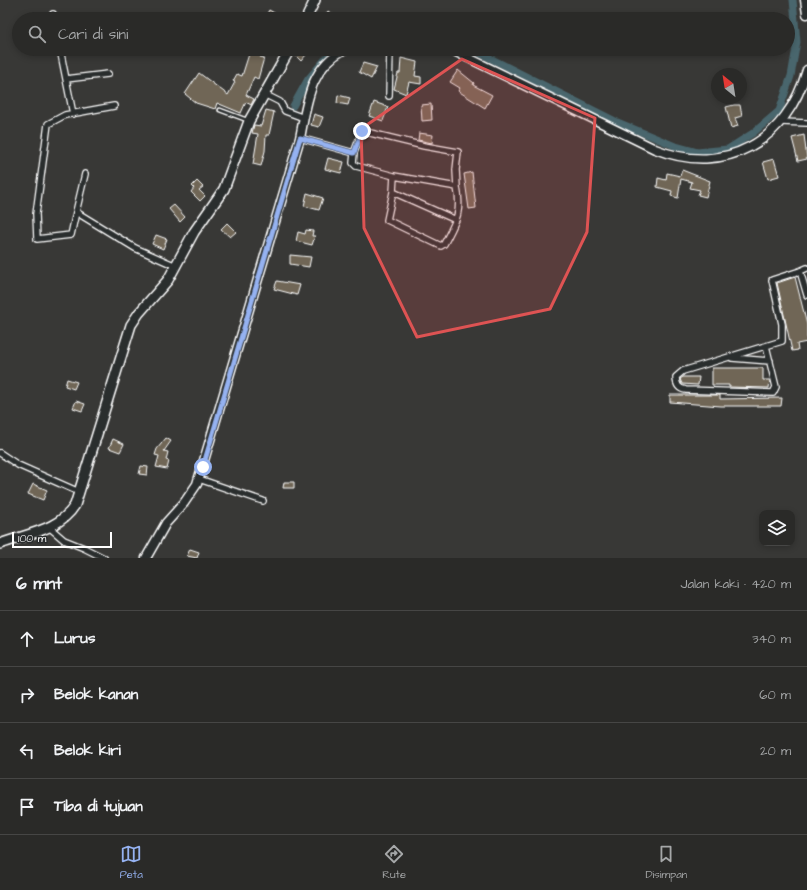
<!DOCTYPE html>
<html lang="id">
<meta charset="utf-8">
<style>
body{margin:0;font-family:"Architects Daughter",sans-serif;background:#363634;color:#f1f3f6}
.controls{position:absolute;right:12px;bottom:12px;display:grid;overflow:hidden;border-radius:8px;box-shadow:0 2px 6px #0003}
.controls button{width:36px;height:36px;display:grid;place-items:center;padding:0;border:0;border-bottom:1px solid #464645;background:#2a2a28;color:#f1f3f6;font:20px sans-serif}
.compass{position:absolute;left:711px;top:68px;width:36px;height:36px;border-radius:50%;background:#2a2a28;box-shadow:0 2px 6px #0003;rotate:330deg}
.scale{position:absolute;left:12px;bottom:10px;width:100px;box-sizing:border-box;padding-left:4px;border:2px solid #fff;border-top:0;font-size:11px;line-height:14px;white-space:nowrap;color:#fff;-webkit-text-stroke:3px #2a2d2e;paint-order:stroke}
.stop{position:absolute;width:12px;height:12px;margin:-9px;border:3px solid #95b2f1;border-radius:50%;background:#fff}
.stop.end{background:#95b2f1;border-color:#fff;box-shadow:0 1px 4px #0008}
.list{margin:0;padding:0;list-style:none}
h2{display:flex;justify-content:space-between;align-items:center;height:52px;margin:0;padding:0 16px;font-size:17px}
h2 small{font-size:13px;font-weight:400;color:#a5a7a8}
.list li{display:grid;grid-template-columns:26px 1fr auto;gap:12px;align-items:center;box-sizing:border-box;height:56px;padding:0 16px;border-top:1px solid #464645}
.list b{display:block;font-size:15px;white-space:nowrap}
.list em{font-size:13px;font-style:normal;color:#a5a7a8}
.icon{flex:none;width:22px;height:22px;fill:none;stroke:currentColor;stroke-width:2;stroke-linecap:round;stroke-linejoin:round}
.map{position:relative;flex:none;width:807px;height:558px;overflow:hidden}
.search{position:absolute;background:#2a2a28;box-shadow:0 2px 6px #0003;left:12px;right:12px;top:12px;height:44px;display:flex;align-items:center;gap:10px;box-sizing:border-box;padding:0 14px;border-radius:22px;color:#a5a7a8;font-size:15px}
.sheet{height:276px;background:#2a2a28}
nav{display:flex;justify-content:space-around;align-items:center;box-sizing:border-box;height:56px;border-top:1px solid #464645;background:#2a2a28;font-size:11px;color:#a5a7a8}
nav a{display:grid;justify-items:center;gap:2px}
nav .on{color:#95b2f1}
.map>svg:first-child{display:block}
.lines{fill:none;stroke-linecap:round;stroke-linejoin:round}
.canal{stroke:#49666d;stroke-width:7}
.building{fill:#6f6656;stroke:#fff}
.lane-casing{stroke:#fff;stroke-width:5.5}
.street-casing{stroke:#fff;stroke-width:8}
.secondary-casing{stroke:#fff;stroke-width:11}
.primary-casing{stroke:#fff;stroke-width:12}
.lane{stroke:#2a2d2e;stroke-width:2.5}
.street{stroke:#2a2d2e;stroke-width:5.5}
.secondary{stroke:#2a2d2e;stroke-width:8}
.primary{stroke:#2a2d2e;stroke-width:9}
.route{stroke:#95b2f1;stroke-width:5}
.marked{fill:#de5353;fill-opacity:0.2;stroke:#de5353;stroke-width:3;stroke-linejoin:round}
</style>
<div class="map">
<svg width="807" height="558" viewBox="0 0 807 558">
<rect width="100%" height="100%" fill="#383836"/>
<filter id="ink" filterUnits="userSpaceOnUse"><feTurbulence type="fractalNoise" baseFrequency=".025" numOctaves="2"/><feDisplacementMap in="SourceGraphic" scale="8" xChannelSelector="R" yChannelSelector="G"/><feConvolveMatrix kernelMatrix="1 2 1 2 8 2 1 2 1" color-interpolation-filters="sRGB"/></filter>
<g filter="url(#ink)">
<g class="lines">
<path class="canal" d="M472 49 615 121 675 146 697 152 728 149 753 133 779 111 791 76 797 42 793 0
M293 106 308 79 334 49"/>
</g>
<path class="building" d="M269 10 285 19H264Z
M328 11 339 19H328L324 17Z
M254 49H264L260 57 264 58 258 79 254 77 246 95 254 99 251 105 246 102 241 113 217 103 215 109 196 103 185 94 199 73 228 95 235 82 233 81 237 74 242 76 249 54H252Z
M297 49H311L301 61 294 54Z
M401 58 417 62 415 76 421 77V84L409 82 406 94 394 89 398 73H400Z
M363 63 377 67 371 79 359 72Z
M458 70 474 83 473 85 492 95 485 108 458 91 460 88 450 82Z
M338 95 350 98 348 105 337 103Z
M374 102 388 107 383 121 369 116Z
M431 104 432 120 422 121 421 105Z
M734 105H740L742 116 735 118 738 126 731 128 726 107Z
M266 110 274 112 269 135H266L265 151 261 166 253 164 258 134 252 133 254 125 261 126Z
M314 114 323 117 319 127 311 125Z
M419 133 433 135 432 143 418 140Z
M804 135 807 159 798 161 792 138Z
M328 158 344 162 341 173 325 169Z
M774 159 779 176 768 179 763 162Z
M682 170 710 181 706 197 698 195 700 190 690 188 692 182 681 179 678 198 671 196 672 191 657 187 658 178 666 180 667 173 680 176Z
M472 172 476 208 469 209 464 174Z
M197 181 203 187 199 190 205 196 200 201 191 192 194 188 192 186Z
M307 193 323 198 319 210 304 206Z
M174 205 185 217 180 222 169 209Z
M227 223 236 232 230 237 221 229Z
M306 230 313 231 312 236H315L312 245 296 241 298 232 305 234Z
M156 235 167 239 163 249 152 244Z
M290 255 311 257 309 267 290 264Z
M795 277 807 325V342L797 344 798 350 792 351 777 283Z
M277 281 300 285 297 295 274 289Z
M712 368H763V380H770L769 388 729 387V385H712Z
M683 377H699L698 385 682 384 680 379Z
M67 379 77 382 74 389 65 386Z
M670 395H720V399L782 398 781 406H721L670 402Z
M76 401 85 404 82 411 73 408Z
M166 438 171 441 164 451 168 452 166 460 169 461 167 469 156 467 159 456 155 455 157 449Z
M113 439 124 444 120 452 109 448Z
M141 466 148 467 147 475 139 474Z
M284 482H294V488H283Z
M33 484 47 490 43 500 28 494Z
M190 549 199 552 197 558 187 556Z"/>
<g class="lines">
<defs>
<path id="lane" d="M220 110 247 120"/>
<path id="street" d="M53 14 54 19
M60 49 73 114
M66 79 108 74
M264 94 280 102 285 111 304 118
M389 96 390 49
M781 122 807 123
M300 138 354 153 362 131 424 146 458 152 456 170 457 187 394 176 356 166 353 163 354 153
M85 174 76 212 135 248 176 266
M394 176 393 192 387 220 441 246 444 244C456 221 462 213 457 187
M393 192 456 220
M76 212 71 235 37 239 36 214 48 124 65 115 114 106
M807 268 800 271 807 295
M766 346 776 387 773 393 686 390C678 389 676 384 676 377L683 371 782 341V324L772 280 800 271
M732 358 770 361
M0 453 18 465 79 492
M199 479 263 501
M49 527 64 540 84 548 104 558"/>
<path id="secondary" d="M805 0 807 14
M450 49 655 149C726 177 787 141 807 70
M146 558 166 523 184 503 197 484 300 138C307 103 309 68 345 49"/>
<path id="primary" d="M306 19 315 0
M0 544C26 534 60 530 75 505L131 325 139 313 168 280 194 232 224 189 249 121 290 49"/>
</defs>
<use href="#lane" class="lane-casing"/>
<use href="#street" class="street-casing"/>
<use href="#secondary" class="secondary-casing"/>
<use href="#primary" class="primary-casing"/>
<use href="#lane" class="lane"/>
<use href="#street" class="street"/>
<use href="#secondary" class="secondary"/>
<use href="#primary" class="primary"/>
</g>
</g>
<g class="lines" filter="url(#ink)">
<path class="route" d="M203 467 300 138 354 153 362 131"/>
</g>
<path class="marked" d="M462 59 595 118 587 232 550 309 417 337 364 228 361 129Z"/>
</svg>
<div class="controls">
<button><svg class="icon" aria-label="layers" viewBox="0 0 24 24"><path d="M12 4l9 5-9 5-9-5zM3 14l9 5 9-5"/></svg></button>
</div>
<svg class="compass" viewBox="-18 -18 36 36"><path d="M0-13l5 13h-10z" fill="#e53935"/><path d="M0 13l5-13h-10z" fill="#a5a7a8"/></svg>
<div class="scale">100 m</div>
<div class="stop" style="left:203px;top:467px"></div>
<div class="stop end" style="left:362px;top:131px"></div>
<div class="search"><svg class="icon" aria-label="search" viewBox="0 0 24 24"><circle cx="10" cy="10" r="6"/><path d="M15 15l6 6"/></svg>Cari di sini</div>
</div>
<section class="sheet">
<h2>6 mnt<small>Jalan kaki · 420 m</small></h2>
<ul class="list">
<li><svg class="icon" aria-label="ahead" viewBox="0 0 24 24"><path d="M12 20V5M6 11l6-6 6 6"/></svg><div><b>Lurus</b></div><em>340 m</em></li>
<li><svg class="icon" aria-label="right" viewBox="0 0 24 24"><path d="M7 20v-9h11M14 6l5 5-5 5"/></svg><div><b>Belok kanan</b></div><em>60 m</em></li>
<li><svg class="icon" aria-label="left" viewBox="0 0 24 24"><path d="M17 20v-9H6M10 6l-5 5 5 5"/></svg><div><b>Belok kiri</b></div><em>20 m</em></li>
<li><svg class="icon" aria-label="arrive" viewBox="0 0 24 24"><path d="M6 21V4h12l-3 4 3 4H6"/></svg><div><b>Tiba di tujuan</b></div></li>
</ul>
</section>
<nav>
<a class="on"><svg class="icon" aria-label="map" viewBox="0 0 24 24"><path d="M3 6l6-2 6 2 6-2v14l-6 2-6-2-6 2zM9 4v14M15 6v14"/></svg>Peta</a>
<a><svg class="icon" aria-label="directions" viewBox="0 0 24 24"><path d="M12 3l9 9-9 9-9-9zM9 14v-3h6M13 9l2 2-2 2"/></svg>Rute</a>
<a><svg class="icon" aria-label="saved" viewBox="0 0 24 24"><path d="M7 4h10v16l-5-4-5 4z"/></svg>Disimpan</a>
</nav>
